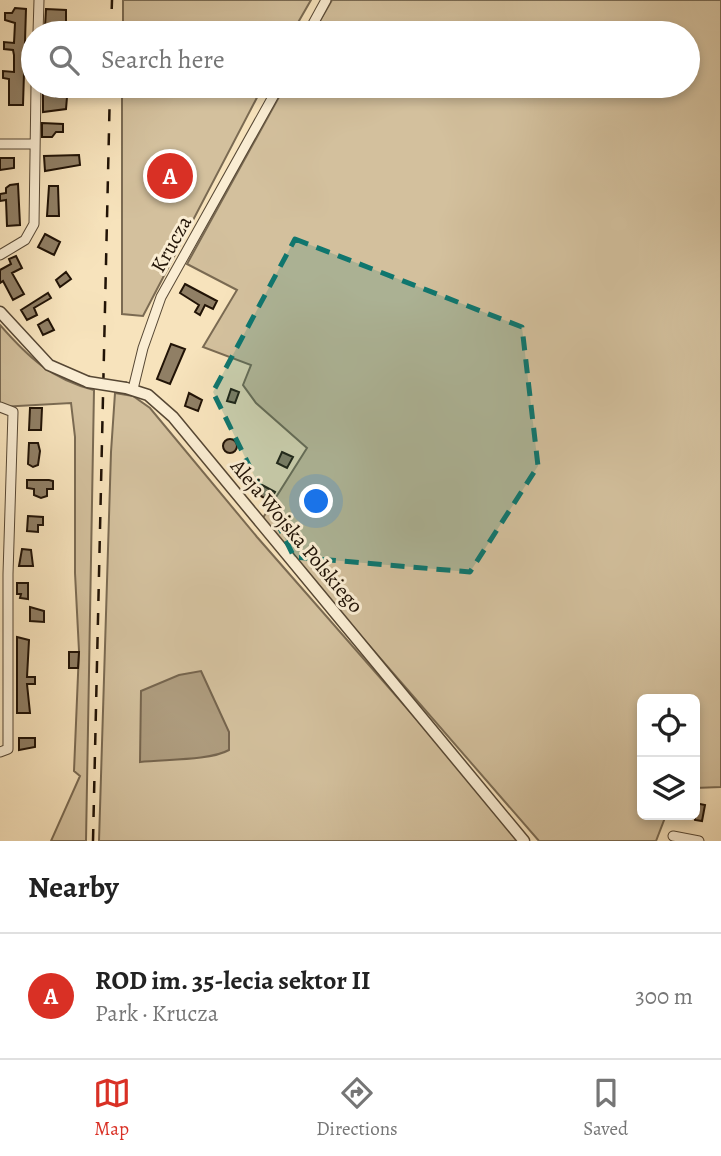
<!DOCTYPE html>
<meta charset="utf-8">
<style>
body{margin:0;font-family:Alegreya,serif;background:#f2f2f2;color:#222}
.controls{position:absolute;right:21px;bottom:21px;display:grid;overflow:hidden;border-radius:10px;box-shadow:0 4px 10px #0003}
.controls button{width:63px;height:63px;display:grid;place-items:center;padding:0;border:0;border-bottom:2px solid #e0e0e0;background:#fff;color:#222;font:35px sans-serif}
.you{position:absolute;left:317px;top:502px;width:24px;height:24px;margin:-18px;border:5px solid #fff;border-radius:50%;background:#1a73e8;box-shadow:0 0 0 10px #1a73e833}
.badge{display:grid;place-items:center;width:46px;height:46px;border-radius:50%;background:#d93025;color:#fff;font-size:23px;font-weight:700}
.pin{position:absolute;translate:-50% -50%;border:4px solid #fff;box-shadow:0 2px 7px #0006}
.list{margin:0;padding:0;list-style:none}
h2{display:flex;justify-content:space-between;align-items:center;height:91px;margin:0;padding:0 28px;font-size:30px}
h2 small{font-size:23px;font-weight:400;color:#767676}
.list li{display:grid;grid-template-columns:46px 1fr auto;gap:21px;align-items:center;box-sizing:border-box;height:126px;padding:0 28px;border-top:2px solid #e0e0e0}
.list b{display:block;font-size:26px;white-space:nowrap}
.list p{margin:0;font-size:23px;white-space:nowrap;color:#767676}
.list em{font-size:23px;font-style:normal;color:#767676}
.icon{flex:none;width:38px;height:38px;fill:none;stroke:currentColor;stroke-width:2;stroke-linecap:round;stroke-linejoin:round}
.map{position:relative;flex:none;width:721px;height:841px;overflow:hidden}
.search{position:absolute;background:#fff;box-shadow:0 4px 10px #0003;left:21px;right:21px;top:21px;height:77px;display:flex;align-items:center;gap:18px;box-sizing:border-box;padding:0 24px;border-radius:38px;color:#767676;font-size:26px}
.sheet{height:217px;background:#fff}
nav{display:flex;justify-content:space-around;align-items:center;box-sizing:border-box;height:98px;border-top:2px solid #e0e0e0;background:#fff;font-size:19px;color:#767676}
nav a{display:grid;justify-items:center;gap:4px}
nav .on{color:#d93025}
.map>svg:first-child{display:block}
.green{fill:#d3c09d;stroke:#7a6a52;stroke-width:2}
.water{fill:#ae9c7e;stroke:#76654e;stroke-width:2}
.building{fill:#907f65;stroke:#211306;stroke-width:2}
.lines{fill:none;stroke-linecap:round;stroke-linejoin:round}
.minor-casing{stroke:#564734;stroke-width:11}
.tertiary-casing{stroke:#564734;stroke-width:13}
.minor{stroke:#faedd3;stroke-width:9}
.tertiary{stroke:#faedd3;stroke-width:10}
.rail{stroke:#211306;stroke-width:2.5;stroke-dasharray:12 12;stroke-linecap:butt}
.tertiary-bridge-casing{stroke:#564734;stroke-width:13;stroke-linecap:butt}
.tertiary-bridge{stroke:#faedd3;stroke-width:10}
.marked{fill:#0f766e;fill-opacity:0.2;stroke:#0f766e;stroke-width:5;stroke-dasharray:14 9;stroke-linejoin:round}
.labels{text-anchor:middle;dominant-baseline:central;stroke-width:6;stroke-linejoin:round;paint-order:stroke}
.street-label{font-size:21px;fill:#211306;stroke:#faedd3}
</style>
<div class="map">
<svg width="721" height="841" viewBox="0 0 721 841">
<rect width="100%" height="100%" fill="#f7e3bc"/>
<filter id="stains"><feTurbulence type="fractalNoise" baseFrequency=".00286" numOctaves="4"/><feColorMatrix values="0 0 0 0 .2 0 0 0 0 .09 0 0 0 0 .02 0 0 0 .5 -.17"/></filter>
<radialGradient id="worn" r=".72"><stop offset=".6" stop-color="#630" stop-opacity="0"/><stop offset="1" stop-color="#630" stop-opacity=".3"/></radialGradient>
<path class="green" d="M123 0H311L292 33H123Z
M332 0H721V787L695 788V699H642V815H666L656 841H539L261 521 307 448 256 403 243 385 251 365 203 347 237 290 187 264 285 86H688V33H313Z
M122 86H263L143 316 122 314Z
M0 325C28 357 51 379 94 390L86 841H51L80 776 74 771 79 651 75 573V437L71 403 0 407Z
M115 393 133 396 150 408 257 537 523 841H99L111 452Z"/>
<path class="water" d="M201 671 229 732V750C209 761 165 759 140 762L141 691 179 675Z"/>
<path class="building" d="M15 8 26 9 23 105H9V79L3 78V71L14 72V55L13 50 4 49V42L14 43 15 23 5 20V13H12Z
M46 9 66 10V27H45Z
M43 91 53 92 56 97H67L66 109 43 112Z
M42 123 63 124V132H56L52 137H42Z
M79 155 80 165 45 171 44 156Z
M0 158H14V168L0 170Z
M18 184 20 225 7 226 6 200 0 201V194L6 193V188L10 185Z
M49 186H58L59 216H47Z
M45 234 60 242 54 255 38 247Z
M16 256 22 268 12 273 24 294 13 300 3 281 0 283V270L11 264 9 259Z
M66 272 71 279 60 287 56 280Z
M185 284 217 301 213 309 205 305 200 315 195 312 199 305 180 293Z
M48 293 51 298 34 308 37 315 27 320 21 310Z
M48 319 54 330 43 335 38 325Z
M171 344 185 349 170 384 157 379Z
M231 389 239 392 235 403 227 401Z
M189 393 202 400 198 411 185 406Z
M30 408H42L41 430H29Z
M223 446a7 7 0 1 1 14 0a7 7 0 1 1-14 0Z
M29 443H38L40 451 38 465 33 467 28 464Z
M282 452 293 457 287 468 277 463Z
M27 480H49L53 481V489H47V496L41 498 34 495V489L27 488Z
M262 485 275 492 270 501 257 494Z
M28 516 43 517V525H38V532L27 531Z
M22 549 31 550 33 566H19Z
M17 583H28V599L20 598 21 594H17Z
M30 607 44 611V622L30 621Z
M17 637 29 640 27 677H35V684H27L30 713H17Z
M69 652H79L78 668H69Z
M19 738H35V747L19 750Z
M695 803 705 805 702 821 695 820Z"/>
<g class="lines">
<defs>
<path id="minor" d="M38 33 39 0
M308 33 326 0
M0 144H34
M0 255 25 240 34 224 36 86
M133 389 143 348 161 297 279 86
M0 407 13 412 8 574V749L0 752
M673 836 699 841"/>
<path id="tertiary" d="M0 312 49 365 88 382
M126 388 148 395 173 417 524 841"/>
</defs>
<use href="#minor" class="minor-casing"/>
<use href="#tertiary" class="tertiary-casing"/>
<use href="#minor" class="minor"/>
<use href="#tertiary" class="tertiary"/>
<path class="rail" d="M111 33 112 0
M93 841 110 86"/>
<defs>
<path id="tertiary-bridge" d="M88 382 126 388"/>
</defs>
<use href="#tertiary-bridge" class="tertiary-bridge-casing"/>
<use href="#tertiary-bridge" class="tertiary-bridge"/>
</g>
<path class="marked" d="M295 239 522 327 538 466 470 572 294 557 213 392Z"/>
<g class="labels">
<g class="street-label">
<text transform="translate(171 244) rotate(-61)">Krucza</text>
<text transform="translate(297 536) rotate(50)">Aleja Wojska Polskiego</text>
</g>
</g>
<rect width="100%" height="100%" filter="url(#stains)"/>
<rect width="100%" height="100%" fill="url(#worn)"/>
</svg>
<div class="controls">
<button><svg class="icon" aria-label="locate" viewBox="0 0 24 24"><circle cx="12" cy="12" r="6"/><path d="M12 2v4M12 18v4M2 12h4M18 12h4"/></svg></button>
<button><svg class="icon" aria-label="layers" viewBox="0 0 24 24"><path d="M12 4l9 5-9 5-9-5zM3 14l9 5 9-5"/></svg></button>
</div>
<div class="you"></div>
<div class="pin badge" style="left:170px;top:176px">A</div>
<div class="search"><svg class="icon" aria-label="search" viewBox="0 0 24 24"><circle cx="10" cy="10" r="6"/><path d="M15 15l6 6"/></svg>Search here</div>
</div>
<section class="sheet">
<h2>Nearby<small></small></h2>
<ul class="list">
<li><span class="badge">A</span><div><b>ROD im. 35-lecia sektor II</b><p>Park · Krucza</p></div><em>300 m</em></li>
</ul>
</section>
<nav>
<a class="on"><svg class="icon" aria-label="map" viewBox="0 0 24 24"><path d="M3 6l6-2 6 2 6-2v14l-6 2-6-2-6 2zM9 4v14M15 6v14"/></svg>Map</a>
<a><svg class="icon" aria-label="directions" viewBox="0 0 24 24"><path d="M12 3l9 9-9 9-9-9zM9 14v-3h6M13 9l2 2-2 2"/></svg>Directions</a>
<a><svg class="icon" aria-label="saved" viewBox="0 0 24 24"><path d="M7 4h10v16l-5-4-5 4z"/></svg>Saved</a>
</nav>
